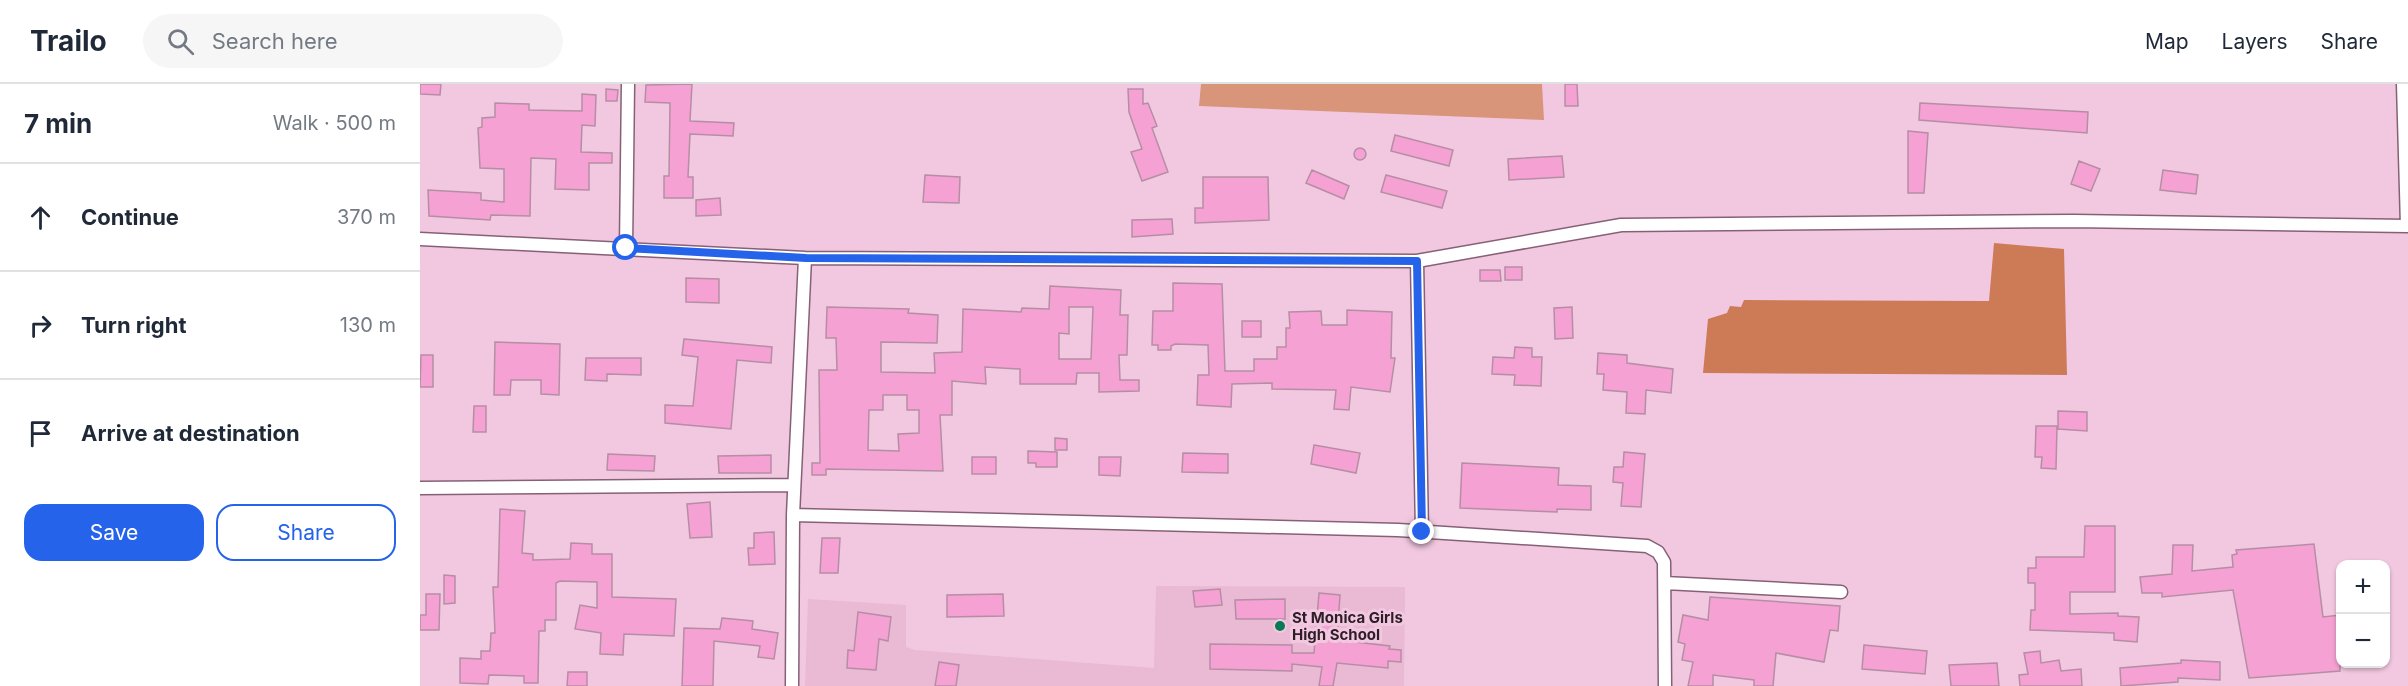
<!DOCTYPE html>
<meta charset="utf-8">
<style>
body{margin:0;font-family:Inter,sans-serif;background:#f6f6f7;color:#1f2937}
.controls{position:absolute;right:18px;bottom:18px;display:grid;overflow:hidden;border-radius:12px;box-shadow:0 2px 4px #0004}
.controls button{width:54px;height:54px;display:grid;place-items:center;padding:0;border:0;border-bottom:2px solid #e0e1e3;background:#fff;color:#1f2937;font:30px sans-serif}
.stop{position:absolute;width:18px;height:18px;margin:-14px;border:4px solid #2563eb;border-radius:50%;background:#fff}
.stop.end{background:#2563eb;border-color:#fff;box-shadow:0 2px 6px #0008}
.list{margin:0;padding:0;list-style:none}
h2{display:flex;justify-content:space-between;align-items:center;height:78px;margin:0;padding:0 24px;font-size:26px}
h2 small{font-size:20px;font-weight:400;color:#747a83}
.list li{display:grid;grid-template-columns:39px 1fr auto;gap:18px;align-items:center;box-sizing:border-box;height:108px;padding:0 24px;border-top:2px solid #e0e1e3}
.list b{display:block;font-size:22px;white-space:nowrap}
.list em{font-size:20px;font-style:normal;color:#747a83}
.actions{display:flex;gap:12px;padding:18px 24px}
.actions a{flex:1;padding:14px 0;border:2px solid #2563eb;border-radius:18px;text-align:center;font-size:21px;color:#2563eb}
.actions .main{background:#2563eb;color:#fff}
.icon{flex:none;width:33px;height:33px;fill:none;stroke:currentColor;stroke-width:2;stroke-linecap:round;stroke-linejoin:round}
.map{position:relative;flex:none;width:1988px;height:602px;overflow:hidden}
header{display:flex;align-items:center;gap:36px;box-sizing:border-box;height:84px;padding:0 30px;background:#fff;border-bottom:2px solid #e0e1e3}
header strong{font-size:28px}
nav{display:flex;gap:33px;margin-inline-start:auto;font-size:21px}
.search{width:420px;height:54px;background:#f6f6f7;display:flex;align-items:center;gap:15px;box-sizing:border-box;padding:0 21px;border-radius:33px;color:#747a83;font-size:22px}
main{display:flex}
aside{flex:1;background:#fff}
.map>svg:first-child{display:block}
.built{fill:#eab9d4}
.green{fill:#d8957a}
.forest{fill:#cd7a56}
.building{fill:#f5a1d3;stroke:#b58ea4;stroke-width:1.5;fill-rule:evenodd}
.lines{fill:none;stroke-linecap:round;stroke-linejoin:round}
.street-casing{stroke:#866176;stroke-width:15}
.street{stroke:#fff;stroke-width:12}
.route{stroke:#2563eb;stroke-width:8}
.poi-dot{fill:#067955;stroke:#f2c8e0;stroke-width:2}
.labels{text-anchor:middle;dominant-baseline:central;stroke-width:6;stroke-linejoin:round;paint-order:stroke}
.poi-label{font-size:15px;font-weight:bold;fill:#2d1e27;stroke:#f2c8e0;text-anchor:start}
</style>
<header>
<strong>Trailo</strong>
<div class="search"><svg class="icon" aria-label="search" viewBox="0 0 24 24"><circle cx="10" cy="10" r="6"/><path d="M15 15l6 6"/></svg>Search here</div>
<nav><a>Map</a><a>Layers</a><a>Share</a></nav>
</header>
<main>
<aside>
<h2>7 min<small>Walk · 500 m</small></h2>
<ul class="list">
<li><svg class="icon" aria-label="ahead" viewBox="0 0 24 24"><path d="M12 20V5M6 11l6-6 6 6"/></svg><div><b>Continue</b></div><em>370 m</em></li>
<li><svg class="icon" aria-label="right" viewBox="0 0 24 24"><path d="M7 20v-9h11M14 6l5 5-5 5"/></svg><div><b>Turn right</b></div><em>130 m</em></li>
<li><svg class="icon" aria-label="arrive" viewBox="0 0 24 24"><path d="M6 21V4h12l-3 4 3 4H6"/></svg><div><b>Arrive at destination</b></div></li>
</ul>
<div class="actions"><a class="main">Save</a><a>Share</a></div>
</aside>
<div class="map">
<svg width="1988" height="602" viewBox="0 0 1988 602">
<rect width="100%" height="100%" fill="#f2c8e0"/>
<path class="built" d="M736 502 985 503 984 602H385L388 515 486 521V563L495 566 734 584Z"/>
<path class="green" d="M781 0H1122L1124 36 779 22Z"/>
<path class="forest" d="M1574 159 1644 165 1647 291 1283 289 1288 235 1307 229 1310 222 1321 223 1324 216 1569 217Z"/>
<path class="building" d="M0 0H21L20 11 0 10Z
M272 0 270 37 314 39 313 52 270 50 268 93H273V114H244V92H249L250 19 225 18 226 1Z
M1145 0H1157L1158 22H1145Z
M186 5 198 6 197 17H186Z
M708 5H723V20L728 19 737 42 732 44 748 88 722 97 711 68 722 65 709 28Z
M162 10 176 11 175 42 162 41 161 68 192 69V79H169V106L135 105 136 75 111 74 110 132 71 131 70 136 9 132 8 106 61 109V116L84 118V85L60 84 58 44 62 43V34L75 33V19L109 20V26L162 27Z
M1500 19 1668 28 1667 49 1499 36Z
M1488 47 1508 49 1504 109H1488Z
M975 51 1033 66 1029 82 971 67Z
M934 70a6 6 0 1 1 12 0a6 6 0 1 1-12 0Z
M1142 72 1144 93 1089 96 1088 75Z
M1659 77 1680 85 1671 107 1651 100Z
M892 86 929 102 924 115 886 99Z
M1743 86 1778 91 1776 110 1740 106Z
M505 91 540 93 539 119 503 118Z
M966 91 1027 107 1022 124 961 108Z
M783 93H848L849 136 775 139V124H783Z
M300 114 301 131 276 132V116Z
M752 135 753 150 712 153V136Z
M1085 183H1102V196H1085Z
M1060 186H1080L1081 197H1060Z
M266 194 299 195V219L266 218Z
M753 199 802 200 805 287H834V275H857V263H866V244H870L869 228 901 227 902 241H927V226L972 228 971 274H975L970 308 931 303 929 326 914 325 916 306 852 305V299L812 300 811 323 777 321 778 291H789L788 261 755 260 751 262V266H738V261H732L733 227H753Z
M630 202 701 206 700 231H708L707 271H699L700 296H719V307L679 308V289H657L656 300H600V285L565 283 566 300 532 297V331H520L523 387 406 385V391H392V379H400L399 286H417L416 254H406L407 223 489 225 488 229 518 231 517 259 461 258V288L515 289 514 269 542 268 543 225 601 228 602 224 629 225ZM649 223H673L671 275H639V249L649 250ZM463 311H487V326H499V349L478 350 479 367 448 366 449 326H463Z
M1152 223 1153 254 1135 255 1134 224Z
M822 237H841V253H822Z
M264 255 352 263 351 279 317 276 311 345 245 339V321L273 322 278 273 262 271Z
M75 258 140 260 139 311 121 310V296H91L90 311H74Z
M1095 263 1112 264V273H1122L1121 302 1094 301 1095 291 1072 290 1073 273 1094 274Z
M1178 269 1207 271V279L1253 285 1251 309 1226 306 1225 330 1206 329 1207 308 1183 306 1184 290H1177Z
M1 271H13V303H0Z
M166 274H221V291L187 290V297L165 296Z
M54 322H66V348H53Z
M1638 327 1667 328V347L1638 345Z
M1616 342H1637L1636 385 1621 384 1622 373H1615Z
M635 354 647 355V366H635Z
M894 361 940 369 936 389 891 380Z
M608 367 637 368V383H616V379H608Z
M1204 368 1225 370 1221 423 1201 422 1203 399 1193 398 1194 383H1203Z
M763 369 808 370V389L762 388Z
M188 370 235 372 234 387 187 386Z
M351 371V389H299L298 372Z
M552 373H576V390H552Z
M679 373H701L700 392 679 391Z
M1042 379 1139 384 1138 401 1171 402V426L1137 425V428L1040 424Z
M290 418 292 453 270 454 267 420Z
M80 425 105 427 102 469 113 470V476L150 475 151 459 172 460V470H192V513L256 515 254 552 204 550 203 571 180 570 181 549 155 545 160 521 177 524V498L140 497 136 499V536H125V547H119L118 599H104V592L69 591 68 600 40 599V574L61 575V567H70L71 549H75L73 503H78Z
M1665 442H1695V508H1650V530L1698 529V532L1719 533 1717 558 1694 556V549L1610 546 1611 526H1615V499H1608V484H1616V473H1664Z
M354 448 355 480 329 481 328 464H334V449Z
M402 454H420L418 489H400Z
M1894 460 1903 533 1920 531V587L1829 594 1813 506 1742 513V509H1722L1720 493 1752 490 1753 461H1773L1772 487 1813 483 1812 471 1817 470 1816 466Z
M24 491 35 492V519L24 520Z
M800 505 802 521 775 523 773 507Z
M899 509 920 511 917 556 970 562 969 565 981 566V578L968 577V584L917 579 913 602H899L902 583 872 580V587L790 585V560L872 561V569H894Z
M6 510H20L19 546H0V531H6Z
M583 510 584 532 527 533V511Z
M1290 513 1420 522 1418 547 1410 546 1404 578 1356 569 1353 602H1334V596L1293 591V602H1268L1273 578 1262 576 1265 560 1258 558 1263 531 1288 536Z
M865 515V535H816L815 516Z
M438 528 471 533 468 557 459 555 456 586 427 584 428 566 434 567Z
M302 534 333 537 332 545 358 549 354 575 338 573 340 562 294 557 293 602H262L264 544 300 545Z
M1444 561 1507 567 1505 590 1442 585Z
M1620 567 1621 579 1639 576 1641 587 1661 585 1662 602H1600L1599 591 1608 590 1604 569Z
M1761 576 1800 578V596L1758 594V598L1701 602 1700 584 1761 579Z
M519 578 539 581 536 602H515Z
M1577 579 1579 602H1531L1529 581Z
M148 588H167V602H147Z"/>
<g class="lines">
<defs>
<path id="street" d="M1983 0 1987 142
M0 155 385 174 997 177 1201 141 1654 137 1988 142
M206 164 208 0
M997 177 1002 448
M0 404 374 401
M373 431 978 446 1227 462 1238 468 1244 478 1245 602
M1245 499 1421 508
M372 602 373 431 385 174"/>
</defs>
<use href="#street" class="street-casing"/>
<use href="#street" class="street"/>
</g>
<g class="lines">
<path class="route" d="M206 164 386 174 997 177 1002 448"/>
</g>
<circle class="poi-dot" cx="860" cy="542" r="6"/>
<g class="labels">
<g class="poi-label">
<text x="872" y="533">St Monica Girls<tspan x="872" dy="17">High School</tspan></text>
</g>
</g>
</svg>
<div class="controls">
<button>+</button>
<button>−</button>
</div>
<div class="stop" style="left:206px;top:164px"></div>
<div class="stop end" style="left:1002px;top:448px"></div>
</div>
</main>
